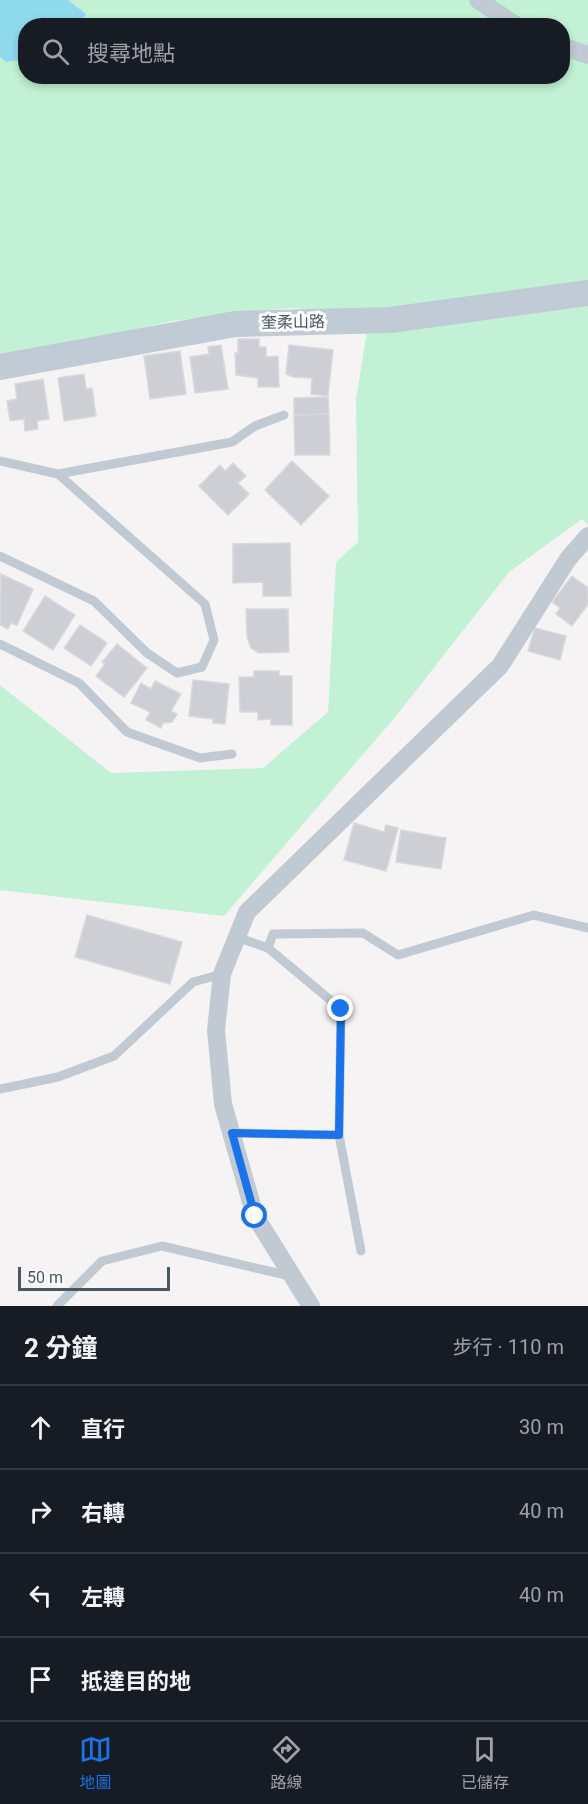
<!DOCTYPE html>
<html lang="zh-TW">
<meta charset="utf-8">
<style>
body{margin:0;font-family:Roboto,"Noto Sans TC",sans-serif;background:#242831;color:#f1f3f6}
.scale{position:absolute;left:18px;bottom:15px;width:152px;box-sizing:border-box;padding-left:6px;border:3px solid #4a5661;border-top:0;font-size:16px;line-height:21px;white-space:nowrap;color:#4a5661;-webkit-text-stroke:4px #fff;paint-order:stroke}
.stop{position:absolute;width:18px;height:18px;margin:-14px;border:4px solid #1a73e8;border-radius:50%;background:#fff}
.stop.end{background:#1a73e8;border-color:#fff;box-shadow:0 2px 6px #0008}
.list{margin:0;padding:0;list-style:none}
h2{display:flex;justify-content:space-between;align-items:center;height:78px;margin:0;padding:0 24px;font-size:26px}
h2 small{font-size:20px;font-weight:400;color:#9ea1a6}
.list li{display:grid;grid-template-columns:39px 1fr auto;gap:18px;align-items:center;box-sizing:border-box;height:84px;padding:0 24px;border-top:2px solid #363941}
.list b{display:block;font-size:22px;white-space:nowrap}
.list em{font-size:20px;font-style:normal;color:#9ea1a6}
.icon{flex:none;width:33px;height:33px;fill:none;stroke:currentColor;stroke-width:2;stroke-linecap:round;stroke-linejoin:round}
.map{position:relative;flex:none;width:588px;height:1306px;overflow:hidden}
.search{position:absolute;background:#171b24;box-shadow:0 3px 9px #0003;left:18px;right:18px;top:18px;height:66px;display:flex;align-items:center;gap:15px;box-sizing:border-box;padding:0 21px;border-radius:24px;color:#9ea1a6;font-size:22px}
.sheet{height:414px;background:#171b24}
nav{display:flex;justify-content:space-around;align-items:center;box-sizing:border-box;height:84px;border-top:2px solid #363941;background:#171b24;font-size:16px;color:#9ea1a6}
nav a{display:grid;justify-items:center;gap:3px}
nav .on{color:#1a73e8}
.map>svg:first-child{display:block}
.green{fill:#c3f1d5}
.water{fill:#90daee}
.building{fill:#cdcfd5;stroke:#d7d9de;stroke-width:1.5}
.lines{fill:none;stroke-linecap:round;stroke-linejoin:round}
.lane{stroke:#c1cad2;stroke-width:9}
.street{stroke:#c1cad2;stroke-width:18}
.secondary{stroke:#c1cbd6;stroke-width:26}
.route{stroke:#1a73e8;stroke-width:8}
.labels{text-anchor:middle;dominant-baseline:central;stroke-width:6;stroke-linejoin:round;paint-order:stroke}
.street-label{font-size:16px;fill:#4a5661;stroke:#fff}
</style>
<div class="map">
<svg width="588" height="1306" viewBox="0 0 588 1306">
<rect width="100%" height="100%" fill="#f5f3f3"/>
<path class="green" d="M68 0H588V525L582 519 509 572 396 716 224 916 0 890V685L111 773 263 768 328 712 336 562 358 542 356 399 370 313 290 308 172 321 0 360V57L6 62 25 59 26 76H562V26L80 25 86 14Z"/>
<path class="water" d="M0 0H68L86 14 80 25 26 26 25 59 6 62 0 57Z"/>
<path class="building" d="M238 339H259V347H266V357L278 356 279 387H258V378L236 375 235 353H238Z
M221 345 228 389 195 393 190 357 209 354 208 347Z
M289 345 333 350 328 396 311 394 312 378 293 377 286 374Z
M180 351 186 394 150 399 144 356Z
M84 374 86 389 92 388 96 416 64 421 58 378Z
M43 379 49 419 37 421 38 429 25 431 24 419 10 421 7 401 17 399 15 384Z
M328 397 329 414 294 415V398Z
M329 414 330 455H295L294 415Z
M292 461 329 496 301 525 265 490Z
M233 463 246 476 238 483 249 494 228 515 199 486 220 465 225 471Z
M290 543 291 596H263V582L233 583V544Z
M1 574 33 589 17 625 11 623 8 629 0 625Z
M572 576 588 588V604L572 626 556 614 560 608 552 602Z
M45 596 75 615 53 650 23 631Z
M246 609H288L289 652 259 653 251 648 247 637Z
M80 625 107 643 91 666 64 648Z
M535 628 566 636 560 660 528 651Z
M117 644 147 668 124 697 96 676 105 664 102 662Z
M254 671H279V676H292V725H271V719L258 720V712H240L239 677H254Z
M193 680 229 684 225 724 213 723V719L189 716Z
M155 681 181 694 171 711 177 714 172 722 163 723 161 728 146 720 150 712 131 703 141 683 151 689Z
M354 823 384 832 386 825 398 828 386 871 344 860Z
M401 830 446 838 441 869 396 862Z
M87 915 182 942 170 984 75 957Z"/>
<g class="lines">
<path class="lane" d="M0 461 58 474 205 604 214 640 202 667 177 673 147 653 94 601 0 556
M58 474 232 442 255 426 284 415
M0 644 79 683 127 732 200 758 232 754
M237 937 268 948 341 1009 339 1135 361 1251
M268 948 273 934 363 933 398 955 534 915 588 928
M0 1089 58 1077 114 1056 193 982 222 974
M232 1133 339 1135
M57 1306 102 1261 162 1246 290 1276"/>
<path class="street" d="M478 0 517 26
M562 46 588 55
M311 1306 255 1216 223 1104 216 1030 222 974 247 912 500 666 568 559 588 536"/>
<path class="secondary" d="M0 367 235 324 390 320 588 293"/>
</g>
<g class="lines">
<path class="route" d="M255 1216 232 1133 339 1135 341 1009"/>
</g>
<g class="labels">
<g class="street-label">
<text transform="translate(293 322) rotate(-1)">奎柔山路</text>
</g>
</g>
</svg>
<div class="scale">50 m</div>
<div class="stop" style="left:255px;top:1216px"></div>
<div class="stop end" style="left:341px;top:1009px"></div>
<div class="search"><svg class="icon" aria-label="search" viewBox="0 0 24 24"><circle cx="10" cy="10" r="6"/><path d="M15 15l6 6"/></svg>搜尋地點</div>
</div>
<section class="sheet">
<h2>2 分鐘<small>步行 · 110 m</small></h2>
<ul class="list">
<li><svg class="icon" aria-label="ahead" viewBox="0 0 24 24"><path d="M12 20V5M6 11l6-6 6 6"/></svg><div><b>直行</b></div><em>30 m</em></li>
<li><svg class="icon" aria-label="right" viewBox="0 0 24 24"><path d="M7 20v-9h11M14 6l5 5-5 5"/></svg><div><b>右轉</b></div><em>40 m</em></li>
<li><svg class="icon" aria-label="left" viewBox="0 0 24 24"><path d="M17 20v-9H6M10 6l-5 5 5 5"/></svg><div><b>左轉</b></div><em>40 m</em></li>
<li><svg class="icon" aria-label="arrive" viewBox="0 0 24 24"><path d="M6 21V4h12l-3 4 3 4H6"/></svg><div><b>抵達目的地</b></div></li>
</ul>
</section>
<nav>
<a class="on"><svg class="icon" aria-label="map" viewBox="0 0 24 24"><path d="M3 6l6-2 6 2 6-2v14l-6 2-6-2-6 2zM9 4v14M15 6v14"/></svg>地圖</a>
<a><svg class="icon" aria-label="directions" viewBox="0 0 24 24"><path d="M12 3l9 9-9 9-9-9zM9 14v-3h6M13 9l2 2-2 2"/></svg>路線</a>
<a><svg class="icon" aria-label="saved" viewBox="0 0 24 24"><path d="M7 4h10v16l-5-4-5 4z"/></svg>已儲存</a>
</nav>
